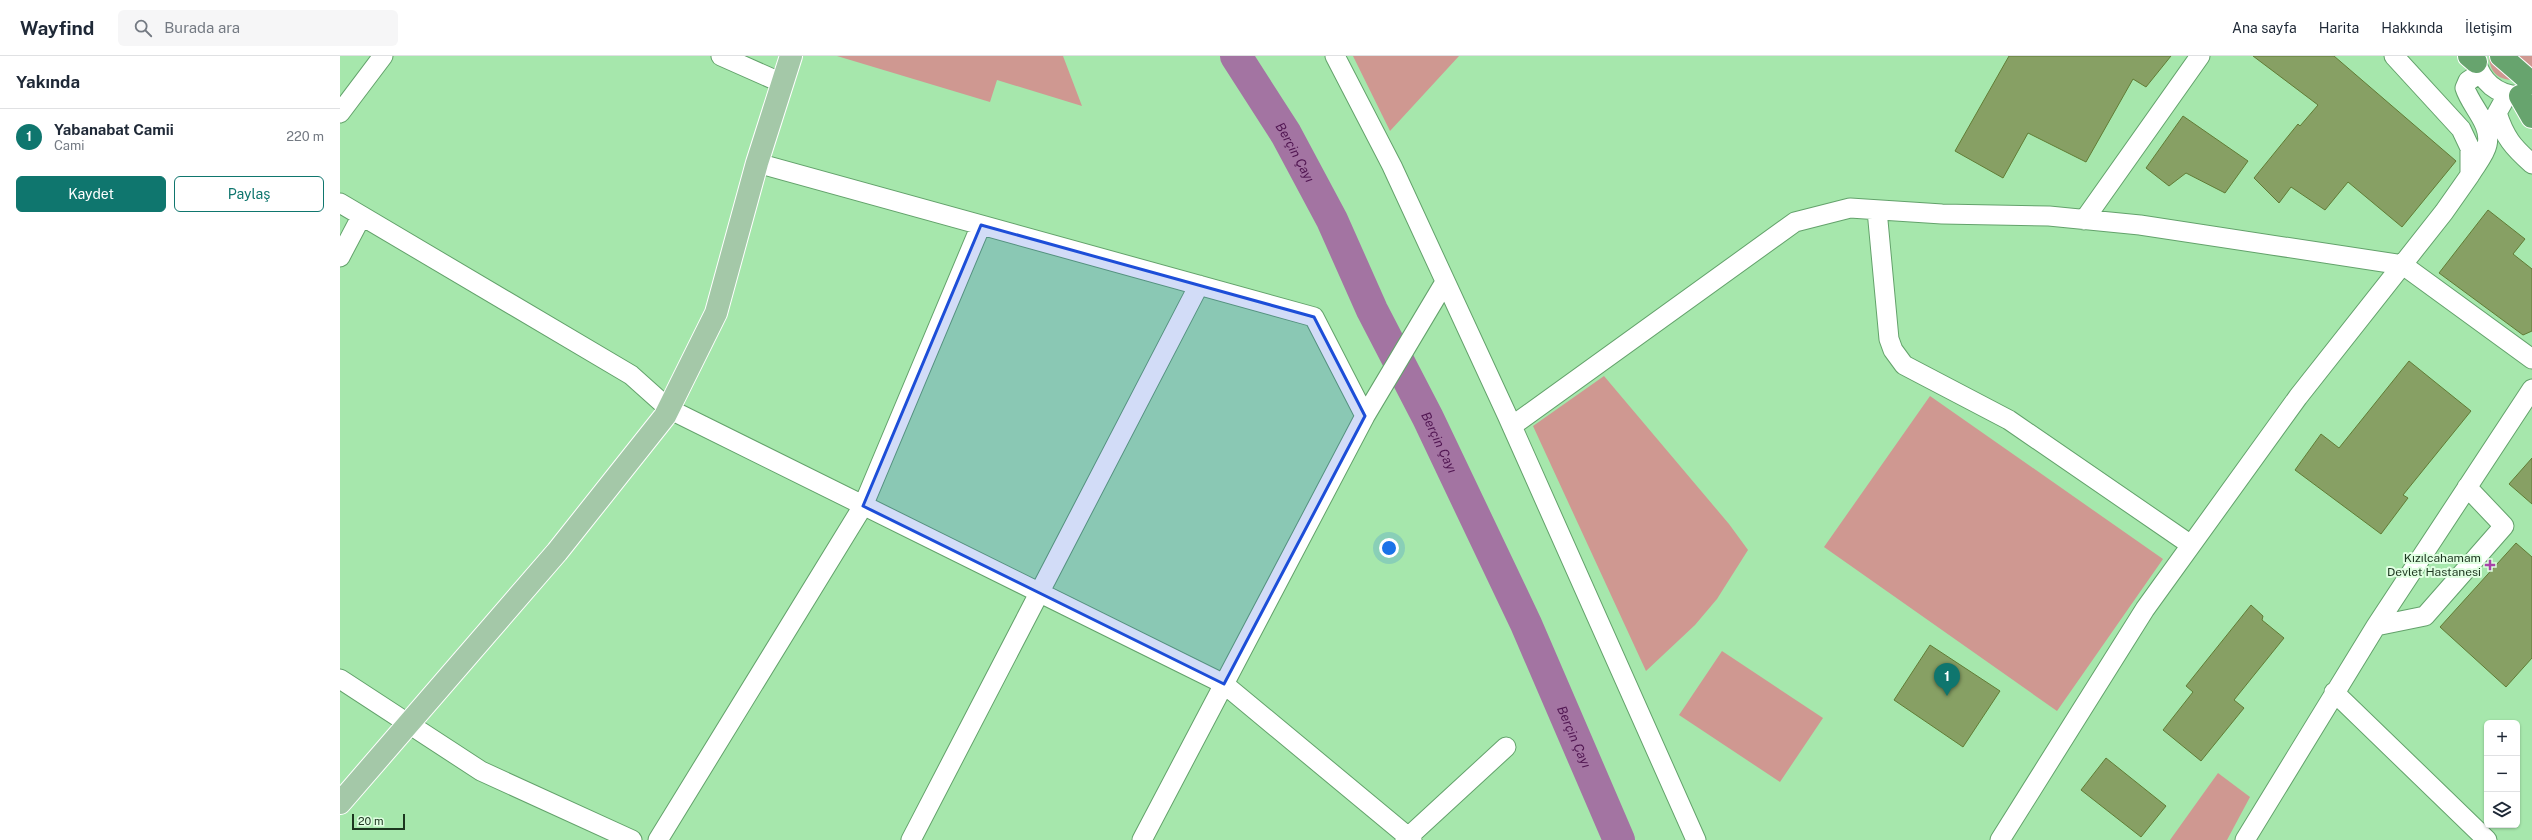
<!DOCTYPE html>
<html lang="tr">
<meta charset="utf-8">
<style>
body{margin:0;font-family:"Public Sans",sans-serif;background:#f6f6f7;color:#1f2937}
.controls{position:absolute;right:12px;bottom:12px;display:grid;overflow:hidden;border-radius:6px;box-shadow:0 1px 3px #0004}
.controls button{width:36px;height:36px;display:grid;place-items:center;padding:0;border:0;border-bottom:1px solid #e0e1e3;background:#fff;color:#1f2937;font:20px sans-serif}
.scale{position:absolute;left:12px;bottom:10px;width:53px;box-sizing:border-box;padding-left:4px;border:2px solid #1c361f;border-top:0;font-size:11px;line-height:14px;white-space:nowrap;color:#1c361f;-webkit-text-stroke:3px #dfffe1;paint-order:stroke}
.you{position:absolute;left:1049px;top:492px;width:14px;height:14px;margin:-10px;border:3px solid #fff;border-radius:50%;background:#1a73e8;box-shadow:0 0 0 6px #1a73e833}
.badge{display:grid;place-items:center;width:26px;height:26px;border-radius:50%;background:#0f766e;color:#fff;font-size:13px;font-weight:700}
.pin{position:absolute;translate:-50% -33px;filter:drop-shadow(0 1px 2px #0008)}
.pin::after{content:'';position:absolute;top:21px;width:14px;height:12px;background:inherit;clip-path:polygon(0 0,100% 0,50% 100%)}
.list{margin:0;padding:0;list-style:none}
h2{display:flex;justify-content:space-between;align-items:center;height:52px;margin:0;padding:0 16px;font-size:17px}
h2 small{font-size:13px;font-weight:400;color:#747a83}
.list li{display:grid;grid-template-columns:26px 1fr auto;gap:12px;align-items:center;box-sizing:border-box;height:56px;padding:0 16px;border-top:1px solid #e0e1e3}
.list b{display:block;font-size:15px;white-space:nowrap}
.list p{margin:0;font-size:13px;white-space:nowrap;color:#747a83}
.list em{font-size:13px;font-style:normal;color:#747a83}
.actions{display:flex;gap:8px;padding:12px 16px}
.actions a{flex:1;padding:9px 0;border:1px solid #0f766e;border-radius:6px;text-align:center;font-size:14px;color:#0f766e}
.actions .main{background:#0f766e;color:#fff}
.icon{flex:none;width:22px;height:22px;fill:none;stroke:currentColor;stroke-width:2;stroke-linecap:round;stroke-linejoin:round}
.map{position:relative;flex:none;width:2192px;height:784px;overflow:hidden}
header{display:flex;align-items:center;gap:24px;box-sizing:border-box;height:56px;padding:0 20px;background:#fff;border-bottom:1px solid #e0e1e3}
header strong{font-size:19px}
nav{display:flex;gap:22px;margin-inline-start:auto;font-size:14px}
.search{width:280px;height:36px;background:#f6f6f7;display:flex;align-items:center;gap:10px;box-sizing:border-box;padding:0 14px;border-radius:6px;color:#747a83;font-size:15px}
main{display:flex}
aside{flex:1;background:#fff}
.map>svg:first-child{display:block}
.green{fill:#cf9891}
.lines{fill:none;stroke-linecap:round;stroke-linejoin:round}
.river{stroke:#a374a2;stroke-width:32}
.building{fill:#87a064;stroke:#617c35}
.minor-casing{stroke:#63a26b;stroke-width:21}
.major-casing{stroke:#fff;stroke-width:24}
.highway-casing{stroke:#fff;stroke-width:24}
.minor{stroke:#fff;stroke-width:19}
.major{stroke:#a4c8a8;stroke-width:22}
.highway{stroke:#67a46e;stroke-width:22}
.marked{fill:#1d4ed8;fill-opacity:0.2;stroke:#1d4ed8;stroke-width:3;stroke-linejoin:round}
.poi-dot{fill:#a743a8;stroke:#dfffe1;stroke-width:1.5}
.labels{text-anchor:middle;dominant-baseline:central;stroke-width:4;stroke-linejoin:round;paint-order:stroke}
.poi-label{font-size:12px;fill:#1c361f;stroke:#dfffe1;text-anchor:end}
.water-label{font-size:13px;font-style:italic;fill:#501551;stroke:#dfffe1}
</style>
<header>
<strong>Wayfind</strong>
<div class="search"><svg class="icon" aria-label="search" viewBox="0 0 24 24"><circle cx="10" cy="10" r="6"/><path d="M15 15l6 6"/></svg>Burada ara</div>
<nav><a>Ana sayfa</a><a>Harita</a><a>Hakkında</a><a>İletişim</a></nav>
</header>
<main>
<aside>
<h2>Yakında<small></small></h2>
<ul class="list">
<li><span class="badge">1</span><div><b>Yabanabat Camii</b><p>Cami</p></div><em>220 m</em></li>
</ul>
<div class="actions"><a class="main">Kaydet</a><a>Paylaş</a></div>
</aside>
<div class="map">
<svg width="2192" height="784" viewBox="0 0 2192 784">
<rect width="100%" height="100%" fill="#a6e7ac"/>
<path class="green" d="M497 0H723L742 50 657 24 650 46Z
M1013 0H1119L1050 75Z
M2149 0H2192V22C2173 26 2150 27 2149 0Z
M1264 320 1389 468 1408 494 1377 543 1355 569 1306 615 1193 370Z
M1590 340 1823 503 1717 655 1484 491Z
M1382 595 1483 662 1440 726 1339 659Z
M1878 717 1910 741 1887 784H1830Z"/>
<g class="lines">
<path class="river" id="s1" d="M896 0 946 78 992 164 1032 254 1088 362 1186 568 1279 784"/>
</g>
<path class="building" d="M1669 0H1831L1806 31 1793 23 1746 106 1688 77 1663 122 1615 95Z
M1913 0H1994L2116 105 2062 171 2008 126 1985 154 1951 131 1939 147 1914 122 1958 68 1960 70 1978 49Z
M1843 60 1908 105 1885 137 1846 117 1829 130 1806 112Z
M2148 154 2185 183 2173 198 2192 213V275L2183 279 2099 217Z
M2069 305 2131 355 2063 439 2068 442 2041 478 1955 414 1981 378 1999 392Z
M2192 402V448L2169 428Z
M2176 487 2192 501V602L2166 631 2100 571Z
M1911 549 1923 560 1922 564 1944 582 1894 644 1904 652 1861 705 1823 674 1853 636 1846 630Z
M1590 589 1660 635 1623 691 1554 644Z
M1766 702 1826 750 1801 781 1741 734Z"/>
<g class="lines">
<defs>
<path id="minor" d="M381 0 442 27
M995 0 1052 110 1167 359 1356 784
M2136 5C2142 27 2157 38 2178 40
M2167 39 2157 57C2165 82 2173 91 2192 108
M0 57 43 0
M417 107 974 261 1025 360
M2130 119C2135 110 2145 99 2147 89 2152 68 2131 51 2125 32L2128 25 2140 17
M0 147 291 319 329 353 884 628 1072 784
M1537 154 1549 283 1553 294 1564 309 1669 364 1851 489
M1744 164 1860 0
M0 201 21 161
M1172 370 1455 166 1510 152 1602 158 1709 160 1800 169 2063 209 2192 303
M2036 570 2085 560 2164 470 2127 431
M0 623 141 715 292 784
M1994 636 2147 784
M318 784 523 450 641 169
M571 784 859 229
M802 784 1025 360 1105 226
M1065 784 1166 691
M1660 784 1805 553 1958 341 2104 156 2130 119V92L2121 73 2054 0
M1905 784 2036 570 2192 333"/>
<path id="major" d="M0 747 217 496 325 360 376 257 417 107 451 0"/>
<path id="highway" d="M2129 0 2136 6
M2161 0 2192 27
M2180 40 2192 61"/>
</defs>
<use href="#minor" class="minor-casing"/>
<use href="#major" class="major-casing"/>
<use href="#highway" class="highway-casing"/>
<use href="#minor" class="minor"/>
<use href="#major" class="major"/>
<use href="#highway" class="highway"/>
</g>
<path class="marked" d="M641 169 974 261 1025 360 884 628 523 450Z"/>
<path class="poi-dot" d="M2148 503h4v4h4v4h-4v4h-4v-4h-4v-4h4z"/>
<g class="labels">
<g class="poi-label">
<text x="2141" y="502">Kızılcahamam<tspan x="2141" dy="14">Devlet Hastanesi</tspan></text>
</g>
<g class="water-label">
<text stroke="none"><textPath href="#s1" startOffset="113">Berçin Çayı</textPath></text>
<text stroke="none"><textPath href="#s1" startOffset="437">Berçin Çayı</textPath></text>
<text stroke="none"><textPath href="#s1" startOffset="761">Berçin Çayı</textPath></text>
</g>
</g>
</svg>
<div class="controls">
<button>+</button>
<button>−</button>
<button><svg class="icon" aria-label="layers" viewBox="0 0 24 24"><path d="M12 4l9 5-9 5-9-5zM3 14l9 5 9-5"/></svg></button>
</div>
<div class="scale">20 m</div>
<div class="you"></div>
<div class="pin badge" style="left:1607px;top:640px">1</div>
</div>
</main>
